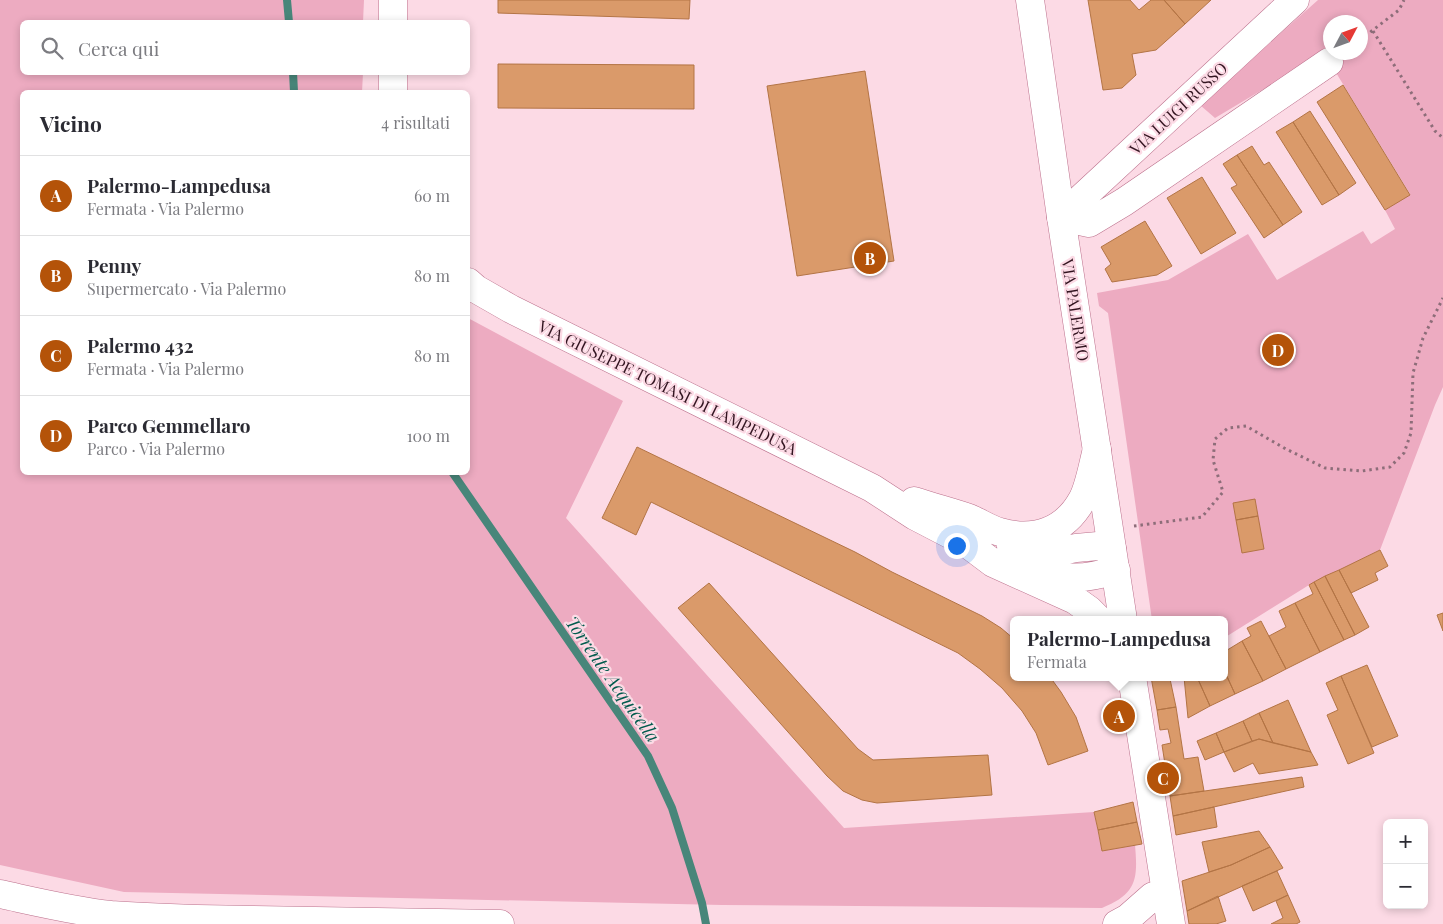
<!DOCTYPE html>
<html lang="it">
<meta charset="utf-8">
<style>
body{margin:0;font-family:"Playfair Display",serif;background:#f7f7f7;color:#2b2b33}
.controls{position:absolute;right:15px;bottom:15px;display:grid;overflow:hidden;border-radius:8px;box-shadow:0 2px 8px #0003}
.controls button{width:45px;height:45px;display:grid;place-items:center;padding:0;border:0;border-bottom:1px solid #e1e1e2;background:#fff;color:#2b2b33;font:25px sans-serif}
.compass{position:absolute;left:1323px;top:15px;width:45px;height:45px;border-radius:50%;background:#fff;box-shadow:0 2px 8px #0003;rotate:49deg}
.you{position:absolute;left:956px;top:545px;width:18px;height:18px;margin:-12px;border:4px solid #fff;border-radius:50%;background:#1a73e8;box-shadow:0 0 0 8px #1a73e833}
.badge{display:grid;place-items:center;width:32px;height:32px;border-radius:50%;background:#b45309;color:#fff;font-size:16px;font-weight:700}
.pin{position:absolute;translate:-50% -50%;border:2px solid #fff;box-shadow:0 1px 5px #0006}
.popup{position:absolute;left:1010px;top:616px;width:218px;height:65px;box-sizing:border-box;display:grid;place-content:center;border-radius:8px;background:#fff;filter:drop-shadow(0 1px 4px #0005);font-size:16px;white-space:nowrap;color:#7c7c81}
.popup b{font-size:19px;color:#2b2b33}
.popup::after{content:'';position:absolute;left:50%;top:100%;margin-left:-10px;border:10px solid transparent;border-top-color:#fff}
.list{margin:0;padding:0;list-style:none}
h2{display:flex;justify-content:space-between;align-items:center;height:65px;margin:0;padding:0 20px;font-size:21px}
h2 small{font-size:16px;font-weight:400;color:#7c7c81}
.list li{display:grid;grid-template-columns:32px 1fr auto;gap:15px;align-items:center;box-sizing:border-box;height:80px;padding:0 20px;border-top:1px solid #e1e1e2}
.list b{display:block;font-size:19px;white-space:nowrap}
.list p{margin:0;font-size:16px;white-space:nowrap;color:#7c7c81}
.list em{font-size:16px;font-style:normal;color:#7c7c81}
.icon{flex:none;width:28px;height:28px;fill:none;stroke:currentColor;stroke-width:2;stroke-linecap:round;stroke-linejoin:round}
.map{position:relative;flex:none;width:1443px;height:924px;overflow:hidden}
.search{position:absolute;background:#fff;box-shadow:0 2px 8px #0003;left:20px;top:20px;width:450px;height:55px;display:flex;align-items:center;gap:12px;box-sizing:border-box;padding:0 18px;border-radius:8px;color:#7c7c81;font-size:19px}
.panel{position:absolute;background:#fff;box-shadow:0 2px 8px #0003;left:20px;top:90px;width:450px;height:385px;border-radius:8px}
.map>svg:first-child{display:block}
.green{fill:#edabc1;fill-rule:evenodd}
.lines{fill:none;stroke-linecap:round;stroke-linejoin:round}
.stream{stroke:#48867a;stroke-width:8}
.building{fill:#da9a6a;stroke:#b37445}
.minor-casing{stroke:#bc708c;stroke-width:29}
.major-casing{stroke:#bc708c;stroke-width:29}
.path{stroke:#8d6d79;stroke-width:3;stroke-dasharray:2.5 4;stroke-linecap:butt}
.minor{stroke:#fff;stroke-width:28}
.major{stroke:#fff;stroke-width:28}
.labels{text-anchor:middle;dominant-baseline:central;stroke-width:4.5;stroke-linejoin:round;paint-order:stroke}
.street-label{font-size:16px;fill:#321420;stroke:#fcdae5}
.water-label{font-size:18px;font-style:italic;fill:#015b4d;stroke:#fcdae5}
</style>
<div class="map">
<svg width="1443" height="924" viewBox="0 0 1443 924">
<rect width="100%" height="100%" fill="#fcdae5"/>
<path class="green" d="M0 0H364L363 22H22V72L363 73 362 92H22V472H468V318L623 401 566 518 844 828 1094 812 1102 851 1135 845C1138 879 1137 894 1102 908L722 905 124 892 0 865Z
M1318 0H1443V387L1435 405 1380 550 1309 585 1224 638V620H1152L1108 313 1099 306 1097 293 1168 280 1248 234 1277 280 1363 231 1371 244 1395 229 1385 210 1410 194 1324 53 1215 118 1200 105ZM1330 22H1360V52H1330Z"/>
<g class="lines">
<path class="stream" d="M287 0 289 22
M293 72 294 92
M452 472 648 756 672 808 702 903 706 924"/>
</g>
<path class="building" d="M498 0H690L689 19 498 13Z
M1088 0H1130L1139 10 1151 0H1164L1185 24 1156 50 1132 54 1136 75 1122 88 1103 90Z
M1164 0H1211L1185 24Z
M498 64 694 65V109L498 108Z
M865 71 894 261 797 276 767 86Z
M1343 85 1410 195 1385 210 1317 102Z
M1310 111 1356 183 1339 195 1293 122Z
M1293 122 1339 195 1322 205 1276 132Z
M1252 146 1264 165 1269 162 1302 212 1283 225 1237 155Z
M1237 155 1283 225 1264 238 1231 188 1237 185 1223 164Z
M1202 177 1236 233 1201 254 1167 198Z
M1145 221 1172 266 1157 275 1112 282 1105 269 1111 264 1101 247Z
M637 447 855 552 892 572 982 616 1001 628 1014 639V677H1050L1061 692 1076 717 1088 751 1048 765 1036 733 1022 711 1002 688 980 669 958 653 651 502 636 535 602 518Z
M1255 499 1258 516 1236 520 1233 503Z
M1258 516 1264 549 1242 553 1236 520Z
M1380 550 1388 566 1375 573 1378 580 1351 593 1339 570Z
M1339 570 1369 627 1355 635 1325 576Z
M1325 576 1355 635 1344 640 1314 582Z
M1314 582 1344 640 1320 652 1295 603 1313 594 1309 585Z
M709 583 858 749 873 760 988 755 992 795 877 803 862 800 843 791 827 776 678 608Z
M1295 603 1320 652 1286 669 1269 636 1286 627 1279 611Z
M1443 613V631L1437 615Z
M1261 621 1286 669 1263 681 1242 641 1251 636 1247 628Z
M1242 641 1263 681 1235 694 1224 670V652Z
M1367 665 1398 736 1372 747 1341 676Z
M1224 670 1235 694 1210 706 1197 677H1224Z
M1341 676 1374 753 1348 764 1327 715 1338 710 1326 683Z
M1151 677H1176L1170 679 1176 707 1157 710Z
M1184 677H1197L1210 706 1188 718Z
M1288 700 1311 752 1273 743 1259 713Z
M1176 707 1184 759 1198 757 1204 791 1170 796 1162 745 1171 743 1168 729 1160 730 1157 710Z
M1259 713 1273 743 1259 739 1252 741 1243 721Z
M1243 721 1252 741 1224 752 1216 733Z
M1216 733 1224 752 1205 760 1197 741Z
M1259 739 1311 752 1318 765 1259 774 1253 763 1234 772 1224 752Z
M1302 777 1304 787 1173 816 1170 796Z
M1133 802 1137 822 1098 830 1094 812Z
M1214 807 1217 827 1176 835 1173 816Z
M1137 822 1142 844 1102 851 1098 830Z
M1259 831 1270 847 1231 865 1209 872 1202 842Z
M1270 847 1283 868 1187 911 1182 881 1231 865Z
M1277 871 1288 895 1253 911 1242 886Z
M1288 895 1300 922 1296 924H1271L1283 918 1276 901Z
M1218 896 1226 921 1216 924H1189L1187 911Z"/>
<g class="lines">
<defs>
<path id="minor" d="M393 0V22
M393 72V92
M1061 217 1295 0
M1061 217 1089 223 1124 202 1329 62
M468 282 476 289 511 309 872 488 915 516 965 542 993 563 1075 600 1089 610 1099 620
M914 501C932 507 951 512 969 518 979 522 989 529 1000 532 1034 542 1065 531 1082 500 1089 488 1093 464 1097 449
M1011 546 1020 550 1056 552 1076 548 1098 546 1112 549
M1033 570C1065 580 1084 580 1116 570"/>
<path id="major" d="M1030 0 1061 217 1123 620
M1132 677 1171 924
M0 894C37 902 74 911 111 915 139 917 168 918 197 919L500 924
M1117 924 1128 918 1153 896 1166 894"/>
</defs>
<use href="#minor" class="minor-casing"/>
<use href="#major" class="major-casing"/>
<path class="path" d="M1373 31 1435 131 1443 138
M1360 40 1399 10 1404 0
M1134 526 1202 517 1223 492 1213 460 1215 439 1228 428 1246 426 1286 449 1325 468 1362 471 1390 467 1404 453 1411 433 1413 373 1423 338 1443 298"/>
<use href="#minor" class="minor"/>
<use href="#major" class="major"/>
</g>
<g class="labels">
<g class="street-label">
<text transform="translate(1178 108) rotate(-43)">VIA LUIGI RUSSO</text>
<text transform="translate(1076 310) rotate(81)">VIA PALERMO</text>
<text transform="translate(668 387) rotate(26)">VIA GIUSEPPE TOMASI DI LAMPEDUSA</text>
</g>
<g class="water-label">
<text transform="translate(613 679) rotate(55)">Torrente Acquicella</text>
</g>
</g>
</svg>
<div class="controls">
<button>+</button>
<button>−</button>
</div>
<svg class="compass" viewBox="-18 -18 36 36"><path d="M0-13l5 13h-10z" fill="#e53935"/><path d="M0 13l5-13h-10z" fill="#7c7c81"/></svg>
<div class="you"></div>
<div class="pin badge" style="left:1119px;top:716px">A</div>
<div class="popup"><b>Palermo-Lampedusa</b>Fermata</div>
<div class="pin badge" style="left:870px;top:258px">B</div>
<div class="pin badge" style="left:1163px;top:778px">C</div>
<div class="pin badge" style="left:1278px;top:350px">D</div>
<div class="search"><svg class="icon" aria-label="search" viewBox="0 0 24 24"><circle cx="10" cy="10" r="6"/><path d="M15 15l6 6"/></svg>Cerca qui</div>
<section class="panel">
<h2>Vicino<small>4 risultati</small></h2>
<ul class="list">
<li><span class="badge">A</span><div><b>Palermo-Lampedusa</b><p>Fermata · Via Palermo</p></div><em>60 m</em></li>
<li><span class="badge">B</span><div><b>Penny</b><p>Supermercato · Via Palermo</p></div><em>80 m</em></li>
<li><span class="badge">C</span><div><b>Palermo 432</b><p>Fermata · Via Palermo</p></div><em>80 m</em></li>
<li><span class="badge">D</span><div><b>Parco Gemmellaro</b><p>Parco · Via Palermo</p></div><em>100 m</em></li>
</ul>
</section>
</div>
